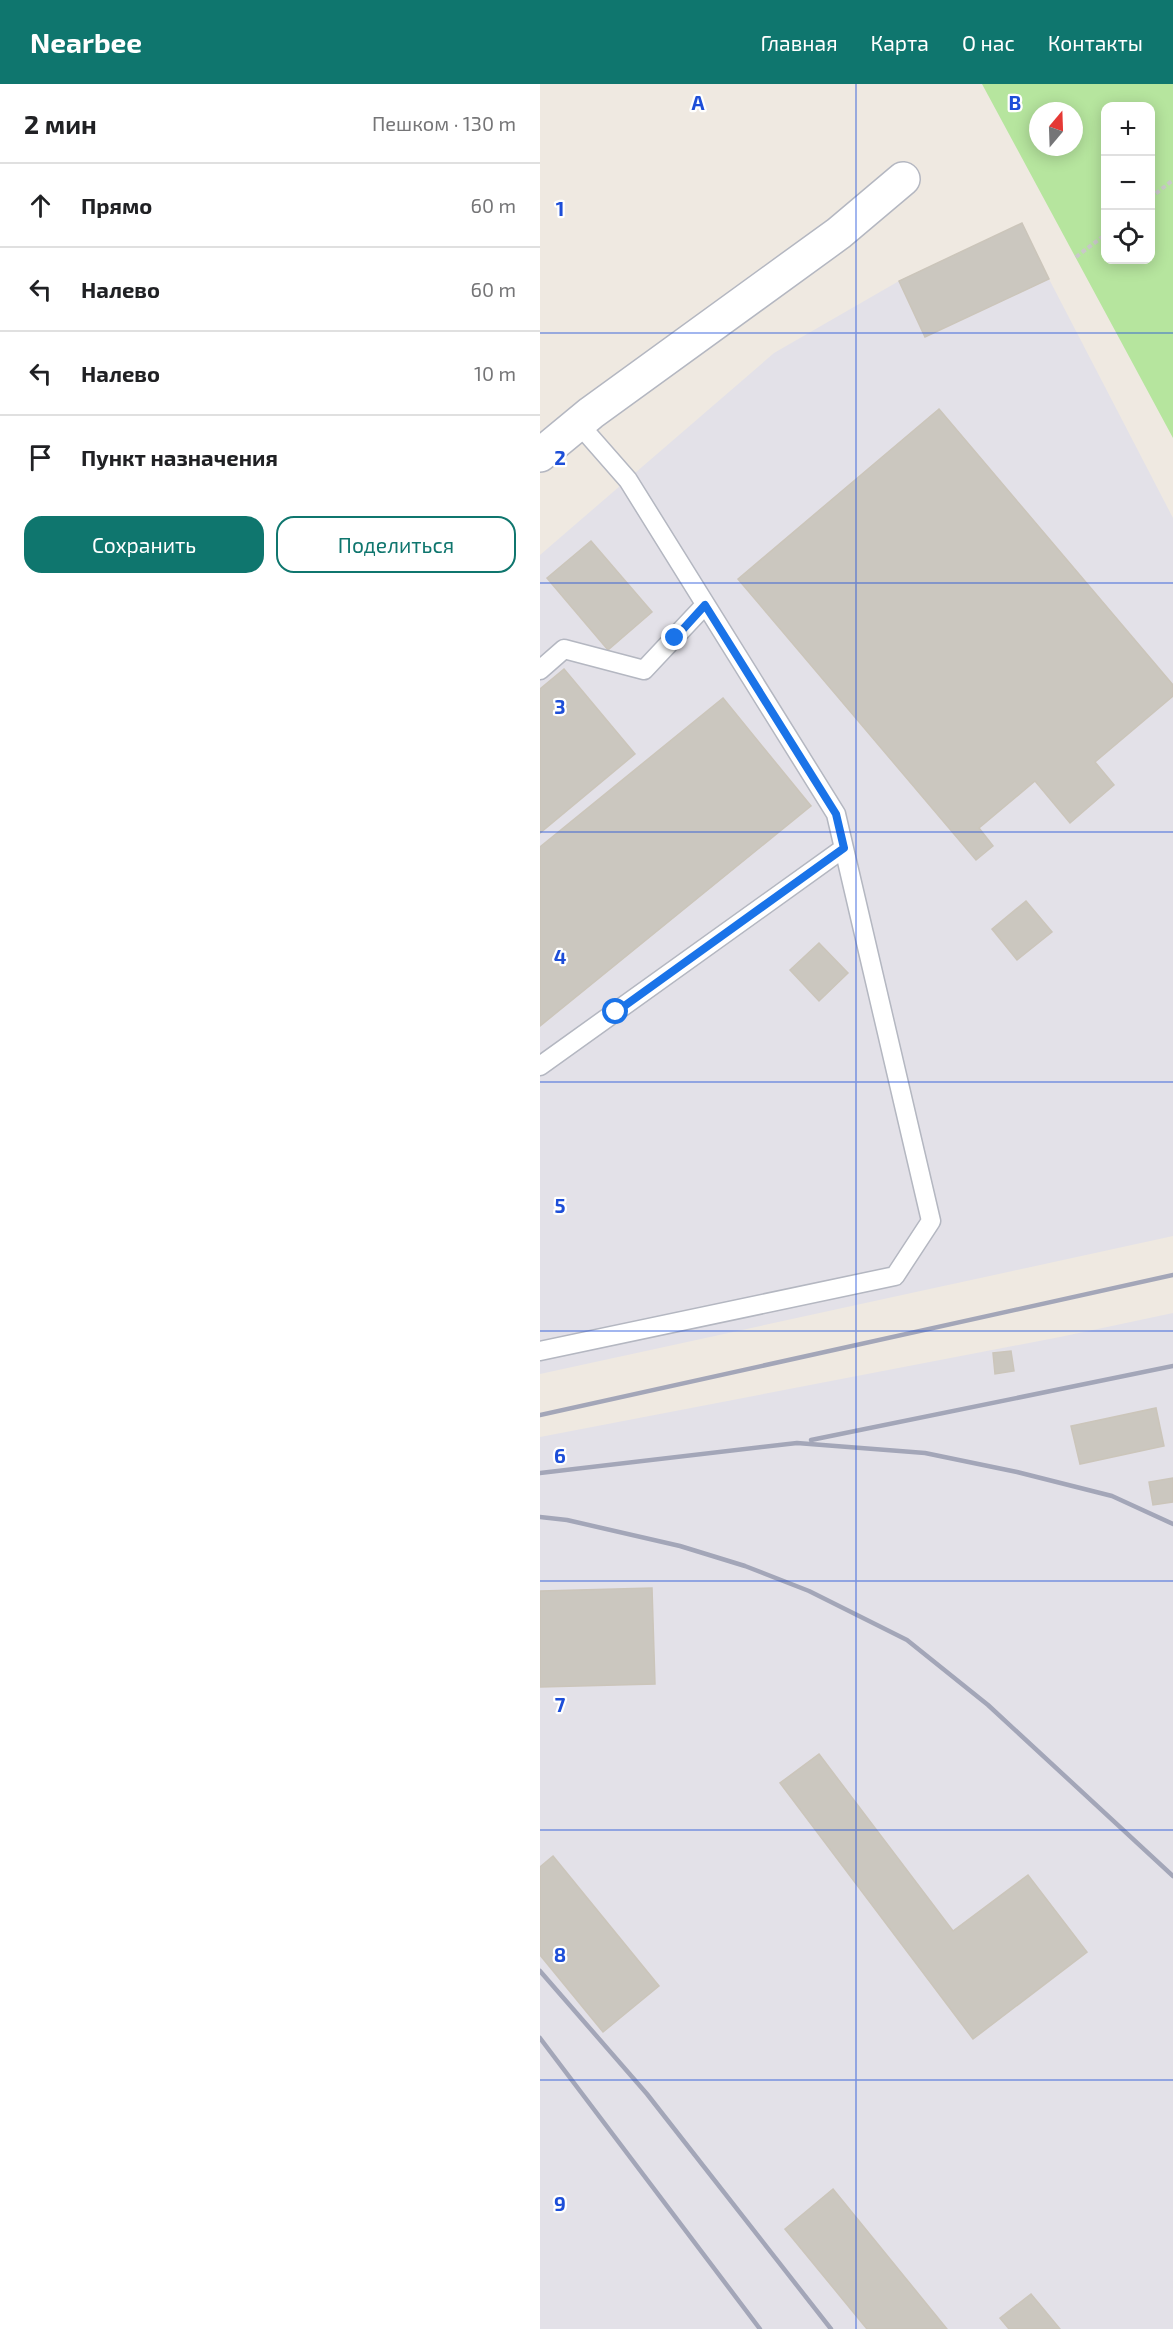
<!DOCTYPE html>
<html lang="ru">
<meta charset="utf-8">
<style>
body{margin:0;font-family:"Exo 2",sans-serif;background:#f6f6f6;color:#202124}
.controls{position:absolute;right:18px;top:18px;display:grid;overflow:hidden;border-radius:12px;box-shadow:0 3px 15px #0003}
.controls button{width:54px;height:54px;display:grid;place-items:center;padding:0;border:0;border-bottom:2px solid #e0e0e0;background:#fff;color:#202124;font:30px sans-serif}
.compass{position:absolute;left:489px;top:18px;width:54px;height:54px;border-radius:50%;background:#fff;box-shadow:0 3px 15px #0003;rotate:19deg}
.stop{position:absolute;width:18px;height:18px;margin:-14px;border:4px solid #1a73e8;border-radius:50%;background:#fff}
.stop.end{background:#1a73e8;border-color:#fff;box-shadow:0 2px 6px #0008}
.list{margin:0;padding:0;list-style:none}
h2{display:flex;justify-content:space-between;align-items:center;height:78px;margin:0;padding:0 24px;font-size:26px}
h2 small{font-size:20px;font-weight:400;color:#757577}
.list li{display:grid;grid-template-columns:39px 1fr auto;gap:18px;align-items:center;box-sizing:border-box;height:84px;padding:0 24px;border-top:2px solid #e0e0e0}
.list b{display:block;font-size:22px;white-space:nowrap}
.list em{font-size:20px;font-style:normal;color:#757577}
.actions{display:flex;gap:12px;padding:18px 24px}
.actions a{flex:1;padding:14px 0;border:2px solid #0f766e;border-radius:18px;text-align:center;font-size:21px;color:#0f766e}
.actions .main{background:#0f766e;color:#fff}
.icon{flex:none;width:33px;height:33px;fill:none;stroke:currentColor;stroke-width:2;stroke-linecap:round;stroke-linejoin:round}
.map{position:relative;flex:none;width:633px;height:2245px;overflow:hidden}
header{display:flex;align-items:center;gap:36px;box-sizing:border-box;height:84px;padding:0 30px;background:#0f766e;color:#fff}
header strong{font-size:28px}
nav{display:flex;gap:33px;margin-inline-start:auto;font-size:21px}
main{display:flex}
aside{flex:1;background:#fff}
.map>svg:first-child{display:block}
.industrial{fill:#e3e1e8}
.green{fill:#b6e59e;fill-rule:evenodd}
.building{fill:#cbc7bf;stroke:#cbc5ba;stroke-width:1.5}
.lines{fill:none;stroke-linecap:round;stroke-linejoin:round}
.lane-casing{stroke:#b4b7c1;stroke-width:21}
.street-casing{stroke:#b4b7c1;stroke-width:36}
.path{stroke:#c9c9c9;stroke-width:4;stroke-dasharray:4.5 3;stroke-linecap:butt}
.lane{stroke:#fff;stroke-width:18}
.street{stroke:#fff;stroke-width:33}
.rail{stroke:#a3a6b8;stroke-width:4.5}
.route{stroke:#1a73e8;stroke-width:8}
.grid{fill:none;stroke:#1d4ed8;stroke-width:1.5;stroke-opacity:0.55}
.grid-label{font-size:20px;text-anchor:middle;font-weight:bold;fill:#1d4ed8;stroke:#fff;stroke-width:4.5;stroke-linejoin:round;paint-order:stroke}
</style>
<header>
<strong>Nearbee</strong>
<nav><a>Главная</a><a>Карта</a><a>О нас</a><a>Контакты</a></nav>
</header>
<main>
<aside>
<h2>2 мин<small>Пешком · 130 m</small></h2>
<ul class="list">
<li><svg class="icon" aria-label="ahead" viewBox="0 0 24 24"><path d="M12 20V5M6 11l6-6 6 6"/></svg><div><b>Прямо</b></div><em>60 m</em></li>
<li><svg class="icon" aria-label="left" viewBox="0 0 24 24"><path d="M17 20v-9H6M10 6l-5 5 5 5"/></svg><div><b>Налево</b></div><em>60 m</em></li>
<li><svg class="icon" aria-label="left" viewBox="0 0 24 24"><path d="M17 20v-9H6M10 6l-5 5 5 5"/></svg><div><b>Налево</b></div><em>10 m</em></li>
<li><svg class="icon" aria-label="arrive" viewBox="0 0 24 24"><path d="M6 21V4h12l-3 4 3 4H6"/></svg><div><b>Пункт назначения</b></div></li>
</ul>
<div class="actions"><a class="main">Сохранить</a><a>Поделиться</a></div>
</aside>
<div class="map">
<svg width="633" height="2245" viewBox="0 0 633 2245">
<rect width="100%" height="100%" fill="#efe9e1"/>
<path class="industrial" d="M482 139 509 195 633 434V1152L0 1290V471L234 269 359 197Z
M633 1229V2245H0V1353L520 1253Z"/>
<path class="green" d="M442 0H633V354ZM566 22H610V176H566ZM498 27H534V63H498Z"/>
<path class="building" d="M482 139 509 195 385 253 359 197Z
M399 325 633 601V612L555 678 574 701 530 739 495 697 439 744 453 762 436 776 198 495Z
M51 457 112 528 68 566 7 494Z
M24 585 95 670 0 749V605Z
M183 614 271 722 0 942V763Z
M486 817 512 848 477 876 452 845Z
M279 859 308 889 279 917 250 886Z
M471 1267 474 1287 455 1290 453 1269Z
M616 1324 624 1362 540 1380 531 1342Z
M633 1394V1418L613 1421 609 1398Z
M112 1504 115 1600 0 1603V1507Z
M279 1670 413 1847 488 1791 547 1868 433 1955 240 1699Z
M13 1772 119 1902 63 1948 0 1871V1783Z
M293 2105 407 2245H327L245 2145Z
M491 2210 520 2245H469L460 2234Z"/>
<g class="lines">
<defs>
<path id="lane" d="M0 586 24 565 104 586 165 521
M0 982 304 764
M0 1267 355 1192 391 1137 296 730 88 396 38 339"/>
<path id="street" d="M0 371 51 329 299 149 363 95"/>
</defs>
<use href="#lane" class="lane-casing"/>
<use href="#street" class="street-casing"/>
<path class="path" d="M610 114 633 96
M536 173 566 150"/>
<use href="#lane" class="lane"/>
<use href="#street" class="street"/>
<path class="rail" d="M0 1331 633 1191
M271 1356 633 1282
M0 1389 257 1359 385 1369 477 1388 572 1412 633 1440
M0 1433 27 1436 140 1462 205 1482 269 1507 367 1556 448 1621 633 1792
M0 1887 107 2010 291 2245
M0 1954 220 2245"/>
</g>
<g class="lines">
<path class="route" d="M76 928 304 764 296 730 165 521 135 554"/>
</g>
<path class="grid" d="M316 0V2245M0 249H633M0 499H633M0 748H633M0 998H633M0 1247H633M0 1497H633M0 1746H633M0 1996H633"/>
<g class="grid-label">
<text x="158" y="26">A</text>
<text x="475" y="26">B</text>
<text x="20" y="132">1</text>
<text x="20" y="381">2</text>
<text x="20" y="630">3</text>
<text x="20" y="880">4</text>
<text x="20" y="1129">5</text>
<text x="20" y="1379">6</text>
<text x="20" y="1628">7</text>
<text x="20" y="1878">8</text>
<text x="20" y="2127">9</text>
</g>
</svg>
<div class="controls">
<button>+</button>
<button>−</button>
<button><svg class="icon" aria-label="locate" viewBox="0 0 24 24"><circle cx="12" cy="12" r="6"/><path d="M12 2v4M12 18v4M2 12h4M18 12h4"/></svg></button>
</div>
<svg class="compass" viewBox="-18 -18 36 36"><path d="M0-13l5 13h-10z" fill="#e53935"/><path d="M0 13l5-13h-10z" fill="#757577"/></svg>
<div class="stop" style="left:76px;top:928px"></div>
<div class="stop end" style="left:135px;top:554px"></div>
</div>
</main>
